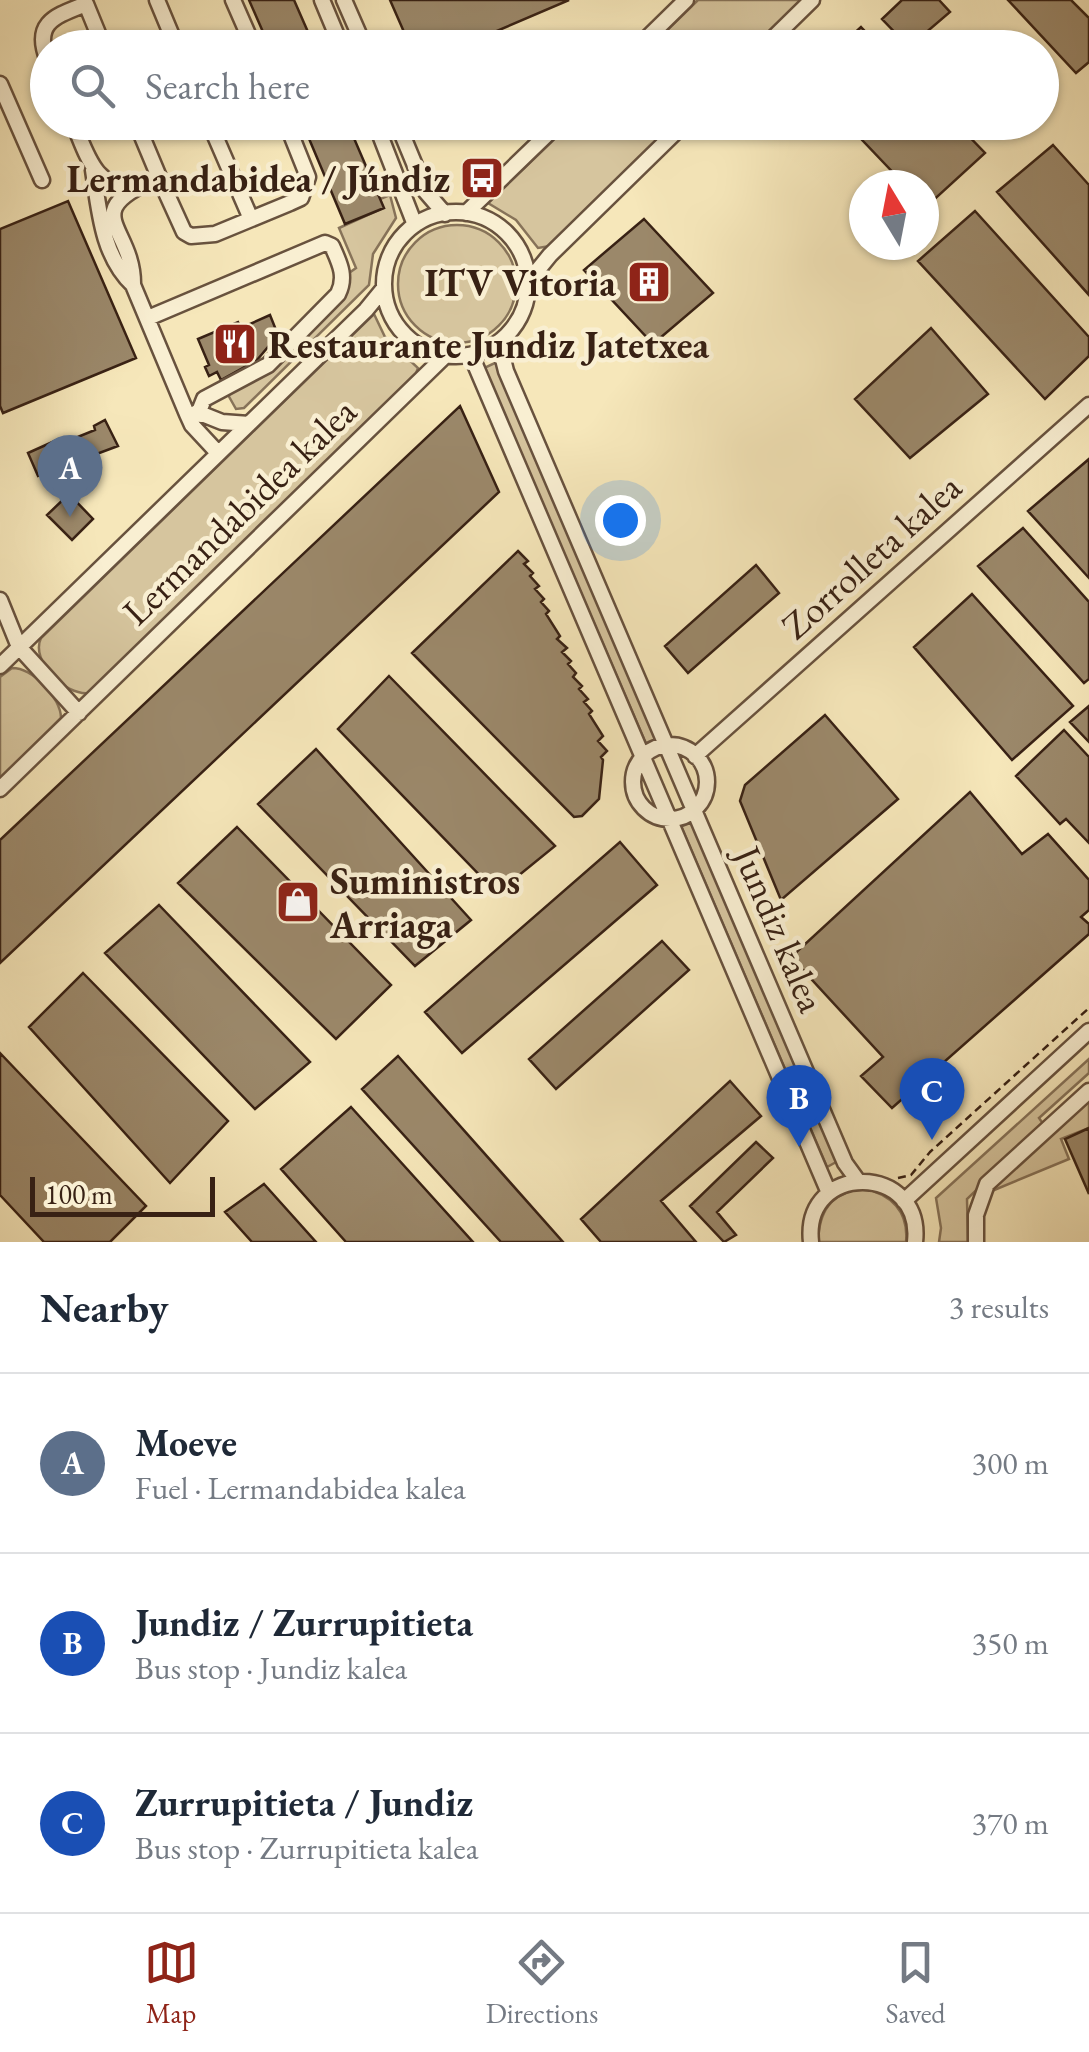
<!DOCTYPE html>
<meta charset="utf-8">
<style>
body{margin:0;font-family:"EB Garamond",serif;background:#f2f2f3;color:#1f2937}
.compass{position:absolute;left:849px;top:170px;width:90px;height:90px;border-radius:50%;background:#fff;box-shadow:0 2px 8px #0004;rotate:350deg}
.scale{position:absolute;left:30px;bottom:25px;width:185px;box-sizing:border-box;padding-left:10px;border:5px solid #382114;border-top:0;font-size:28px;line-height:35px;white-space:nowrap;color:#382114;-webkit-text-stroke:8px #f9efd2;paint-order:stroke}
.you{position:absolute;left:620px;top:520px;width:35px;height:35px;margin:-25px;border:8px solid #fff;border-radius:50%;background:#1a73e8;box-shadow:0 0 0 15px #1a73e833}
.badge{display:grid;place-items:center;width:65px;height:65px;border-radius:50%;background:#8f2418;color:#fff;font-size:32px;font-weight:700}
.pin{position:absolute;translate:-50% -82px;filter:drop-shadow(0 2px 5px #0008)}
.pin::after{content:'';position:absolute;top:52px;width:35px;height:30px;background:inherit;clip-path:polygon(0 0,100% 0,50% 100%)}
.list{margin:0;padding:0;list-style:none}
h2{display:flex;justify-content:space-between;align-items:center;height:130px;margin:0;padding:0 40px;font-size:42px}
h2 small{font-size:32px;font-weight:400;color:#747a83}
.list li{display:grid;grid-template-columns:65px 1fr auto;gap:30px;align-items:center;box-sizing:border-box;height:180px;padding:0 40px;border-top:2px solid #e0e1e3}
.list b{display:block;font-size:38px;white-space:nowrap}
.list p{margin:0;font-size:32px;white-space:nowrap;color:#747a83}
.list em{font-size:32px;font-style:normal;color:#747a83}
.icon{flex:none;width:55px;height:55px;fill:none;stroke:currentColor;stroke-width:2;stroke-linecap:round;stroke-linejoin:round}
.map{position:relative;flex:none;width:1089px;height:1242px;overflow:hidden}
.search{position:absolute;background:#fff;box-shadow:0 2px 8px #0004;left:30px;right:30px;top:30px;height:110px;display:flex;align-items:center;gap:25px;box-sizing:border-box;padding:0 35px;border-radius:55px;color:#747a83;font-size:38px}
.sheet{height:670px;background:#fff}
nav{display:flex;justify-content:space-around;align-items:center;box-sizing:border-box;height:140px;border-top:2px solid #e0e1e3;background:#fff;font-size:28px;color:#747a83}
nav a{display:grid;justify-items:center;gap:5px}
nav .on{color:#8f2418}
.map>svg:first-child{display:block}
.green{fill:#d6c59e;stroke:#877359;stroke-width:2.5}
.building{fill:#9b886a;stroke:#382114;stroke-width:2.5}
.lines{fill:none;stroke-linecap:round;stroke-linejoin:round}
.minor-casing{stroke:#68523e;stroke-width:19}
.path{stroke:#382114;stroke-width:2.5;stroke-dasharray:8 5;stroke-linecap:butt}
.minor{stroke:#f9efd2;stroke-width:14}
.labels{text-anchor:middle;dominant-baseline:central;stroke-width:9;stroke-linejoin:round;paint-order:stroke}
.poi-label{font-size:38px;font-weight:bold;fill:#382114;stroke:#f9efd2;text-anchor:end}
.street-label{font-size:38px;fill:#382114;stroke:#f9efd2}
</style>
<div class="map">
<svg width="1089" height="1242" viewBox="0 0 1089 1242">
<rect width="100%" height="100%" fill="#f6e7ba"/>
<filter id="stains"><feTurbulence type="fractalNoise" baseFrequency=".002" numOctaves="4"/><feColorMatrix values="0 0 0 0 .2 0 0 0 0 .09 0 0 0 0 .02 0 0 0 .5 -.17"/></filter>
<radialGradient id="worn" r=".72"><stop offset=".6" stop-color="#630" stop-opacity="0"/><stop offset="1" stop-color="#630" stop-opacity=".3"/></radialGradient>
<path class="green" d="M698 0H804L755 47 649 48Z
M571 123H677L550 246 538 248 516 220 488 203Z
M390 195 396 218 373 254 369 285 244 408 236 409 227 393 266 373 347 288 349 273 356 268 339 228 383 208 380 199Z
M398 284a59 59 0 1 1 118 0a59 59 0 1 1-118 0Z
M374 314 385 337 418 368 414 379 89 693C65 696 30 661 41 638Z
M497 362 659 741 647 746 484 368Z
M12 668C33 668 61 698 61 718L0 780V677Z
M693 821 838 1161 827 1167 681 826Z
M1089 1059V1073L1039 1118 1044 1125 967 1199 968 1242H939L941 1228 936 1198Z
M1089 1097V1128L1061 1139 1069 1159 987 1193Z
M862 1188C891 1194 909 1211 906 1242H818C819 1211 830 1194 862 1188Z"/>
<path class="building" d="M249 0H294L315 48H270Z
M390 0H569L457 48H411Z
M902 0H939L950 12 909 47 882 19Z
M1008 0H1071L1089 18V62L1076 73Z
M861 27 881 48H838Z
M302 122H347L384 208 345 224Z
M845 122H955L985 153 926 207 924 185H905Z
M1053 145 1089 185V295L997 192Z
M68 201 136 358 3 413 0 406V229Z
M975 211 1089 337V356L1045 399 918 261Z
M644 219 713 293 653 344 584 270Z
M270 315 278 335 257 360 221 380 217 372 209 376 205 367 209 365 198 339 238 322 241 328Z
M931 328 988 394 910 458 855 399Z
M460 406 499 492 0 963V840Z
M105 420 118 446 38 476 28 453 59 439 63 443 95 430 94 426Z
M1089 459V578L1028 511Z
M69 494 93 519 72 540 47 515Z
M1023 528 1089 602V679L1084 683 978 566Z
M518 551 528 561 524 564 533 573 530 576 539 586 535 589 544 599 541 602 549 611 546 614 560 636 557 639 567 648 562 652 571 661 568 664 576 673 573 677 582 686 579 689 588 699 584 702 592 711 589 714 603 736 598 741 607 751 601 757 603 760 599 799 582 816 574 817 412 653Z
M756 565 779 593 688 673 665 646Z
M972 594 1073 706 1012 760 914 647Z
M389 676 555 846 497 893 338 729Z
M1089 706V742L1070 722Z
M825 715 898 799 781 900 740 801 745 785Z
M1064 730 1089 757V843L1066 819 1060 824 1016 776Z
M316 749 471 920 415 966 258 804Z
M970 792 1022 854 1048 834 1089 880V910L1081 917 1089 924V934L892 1108 861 1076 883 1057 791 957Z
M237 827 391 985 336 1039 178 883Z
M620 842 657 885 462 1053 425 1012Z
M159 905 310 1062 255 1109 105 953Z
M662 941 689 970 556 1089 529 1059Z
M83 973 228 1121 170 1183 29 1027Z
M0 1053 146 1206 110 1242H44L0 1195Z
M398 1056 563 1242H501L362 1089Z
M730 1081 761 1116 661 1201 696 1242H601L581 1219Z
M351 1107 473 1242H346L281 1169Z
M1089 1128V1194L1065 1139Z
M756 1142 773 1158 717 1212 736 1235 724 1242 690 1206Z
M264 1184 316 1242H252L225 1212Z"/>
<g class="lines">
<defs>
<path id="minor" d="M157 0 177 48
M233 0 254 48
M322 0 342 48
M344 0 365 48
M637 48 686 0
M763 48 812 0
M48 61C32 22 56 16 86 4L104 48
M0 84 42 180
M73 122C87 154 94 189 135 187
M136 122 159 177C74 214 134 225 133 285L187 414 192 425 218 453
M209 122 251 219
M375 122 415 225
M397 122 426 192 445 214
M93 170C99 210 102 256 133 285
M159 177 184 232 191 236 215 234 290 203 301 198 308 177 286 122
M384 284a72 72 0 1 1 144 0a72 72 0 1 1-144 0Z
M466 213 560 122
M528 282 550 255 686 122
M148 318 325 243 332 246C339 262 347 276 338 294L268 365 204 399 200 409 201 415
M506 337 502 355 506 371 845 1163 858 1181
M471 355 829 1193
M197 412 222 422 249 424
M0 600 19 647 79 713
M0 666 366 310 384 288
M633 782a37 37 0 1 1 74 0a37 37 0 1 1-74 0Z
M695 756 1089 405
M0 789 445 356
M904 1201 1089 1031
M811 1242C802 1161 924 1163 915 1242
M976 1242V1215L987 1184 1089 1091"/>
</defs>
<use href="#minor" class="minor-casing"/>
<path class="path" d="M898 1178 911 1175 930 1152 1089 1008"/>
<use href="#minor" class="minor"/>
</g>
<defs>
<symbol id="bus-square" viewBox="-11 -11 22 22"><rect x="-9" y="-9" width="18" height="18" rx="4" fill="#8f2418" stroke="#f9efd2"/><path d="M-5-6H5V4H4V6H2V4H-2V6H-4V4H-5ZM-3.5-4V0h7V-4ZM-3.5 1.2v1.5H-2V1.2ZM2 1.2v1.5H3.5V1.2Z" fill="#fff"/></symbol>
<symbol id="building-square" viewBox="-11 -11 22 22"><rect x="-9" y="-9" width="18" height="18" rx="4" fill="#8f2418" stroke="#f9efd2"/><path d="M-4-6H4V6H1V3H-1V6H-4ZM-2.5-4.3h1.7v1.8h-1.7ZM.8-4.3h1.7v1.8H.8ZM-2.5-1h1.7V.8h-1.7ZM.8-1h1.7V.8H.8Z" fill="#fff"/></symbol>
<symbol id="restaurant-square" viewBox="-11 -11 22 22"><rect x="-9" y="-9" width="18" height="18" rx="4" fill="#8f2418" stroke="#f9efd2"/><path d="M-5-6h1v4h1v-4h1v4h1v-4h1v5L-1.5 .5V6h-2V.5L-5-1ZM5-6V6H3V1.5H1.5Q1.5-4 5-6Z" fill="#fff"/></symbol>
<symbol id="shop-square" viewBox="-11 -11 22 22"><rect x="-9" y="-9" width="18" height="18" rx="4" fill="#8f2418" stroke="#f9efd2"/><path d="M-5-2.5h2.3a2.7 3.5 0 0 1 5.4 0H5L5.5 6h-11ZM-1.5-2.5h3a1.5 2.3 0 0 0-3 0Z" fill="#fff"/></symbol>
</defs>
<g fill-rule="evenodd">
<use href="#bus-square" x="457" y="153" width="50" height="50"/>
<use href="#building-square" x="624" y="257" width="50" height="50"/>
<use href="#restaurant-square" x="210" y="319" width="50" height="50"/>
<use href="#shop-square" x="273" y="877" width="50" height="50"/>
</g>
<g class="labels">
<g class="poi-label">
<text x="450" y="178">Lermandabidea / Júndiz</text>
<text x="616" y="282">ITV Vitoria</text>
<text x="268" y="344" text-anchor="start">Restaurante Jundiz Jatetxea</text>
<text x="330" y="880" text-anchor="start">Suministros<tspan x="330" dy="44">Arriaga</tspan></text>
</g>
<g class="street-label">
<text transform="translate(239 511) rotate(-44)">Lermandabidea kalea</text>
<text transform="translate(871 556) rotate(-42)">Zorrolleta kalea</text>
<text transform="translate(780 929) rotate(67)">Jundiz kalea</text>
</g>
</g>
<rect width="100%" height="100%" filter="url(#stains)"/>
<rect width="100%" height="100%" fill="url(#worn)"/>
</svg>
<svg class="compass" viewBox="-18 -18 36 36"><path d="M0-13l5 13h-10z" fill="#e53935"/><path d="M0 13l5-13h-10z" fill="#747a83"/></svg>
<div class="scale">100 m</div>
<div class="you"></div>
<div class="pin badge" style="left:70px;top:517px;background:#5c6f8a">A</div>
<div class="pin badge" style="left:799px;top:1147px;background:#1a4fb4">B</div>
<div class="pin badge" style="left:932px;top:1140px;background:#1a4fb4">C</div>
<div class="search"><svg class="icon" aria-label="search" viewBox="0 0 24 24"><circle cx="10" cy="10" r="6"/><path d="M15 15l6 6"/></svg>Search here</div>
</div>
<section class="sheet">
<h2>Nearby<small>3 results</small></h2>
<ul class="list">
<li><span class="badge" style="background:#5c6f8a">A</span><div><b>Moeve</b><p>Fuel · Lermandabidea kalea</p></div><em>300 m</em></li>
<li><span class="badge" style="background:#1a4fb4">B</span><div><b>Jundiz / Zurrupitieta</b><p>Bus stop · Jundiz kalea</p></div><em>350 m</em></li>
<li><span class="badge" style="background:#1a4fb4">C</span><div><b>Zurrupitieta / Jundiz</b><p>Bus stop · Zurrupitieta kalea</p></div><em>370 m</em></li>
</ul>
</section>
<nav>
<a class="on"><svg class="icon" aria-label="map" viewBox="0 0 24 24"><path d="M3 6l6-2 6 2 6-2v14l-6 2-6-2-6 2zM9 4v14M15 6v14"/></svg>Map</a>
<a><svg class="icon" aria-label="directions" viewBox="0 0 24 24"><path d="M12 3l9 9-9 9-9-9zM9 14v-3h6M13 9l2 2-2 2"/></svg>Directions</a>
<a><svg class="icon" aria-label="saved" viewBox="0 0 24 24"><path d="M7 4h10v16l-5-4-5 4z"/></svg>Saved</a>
</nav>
